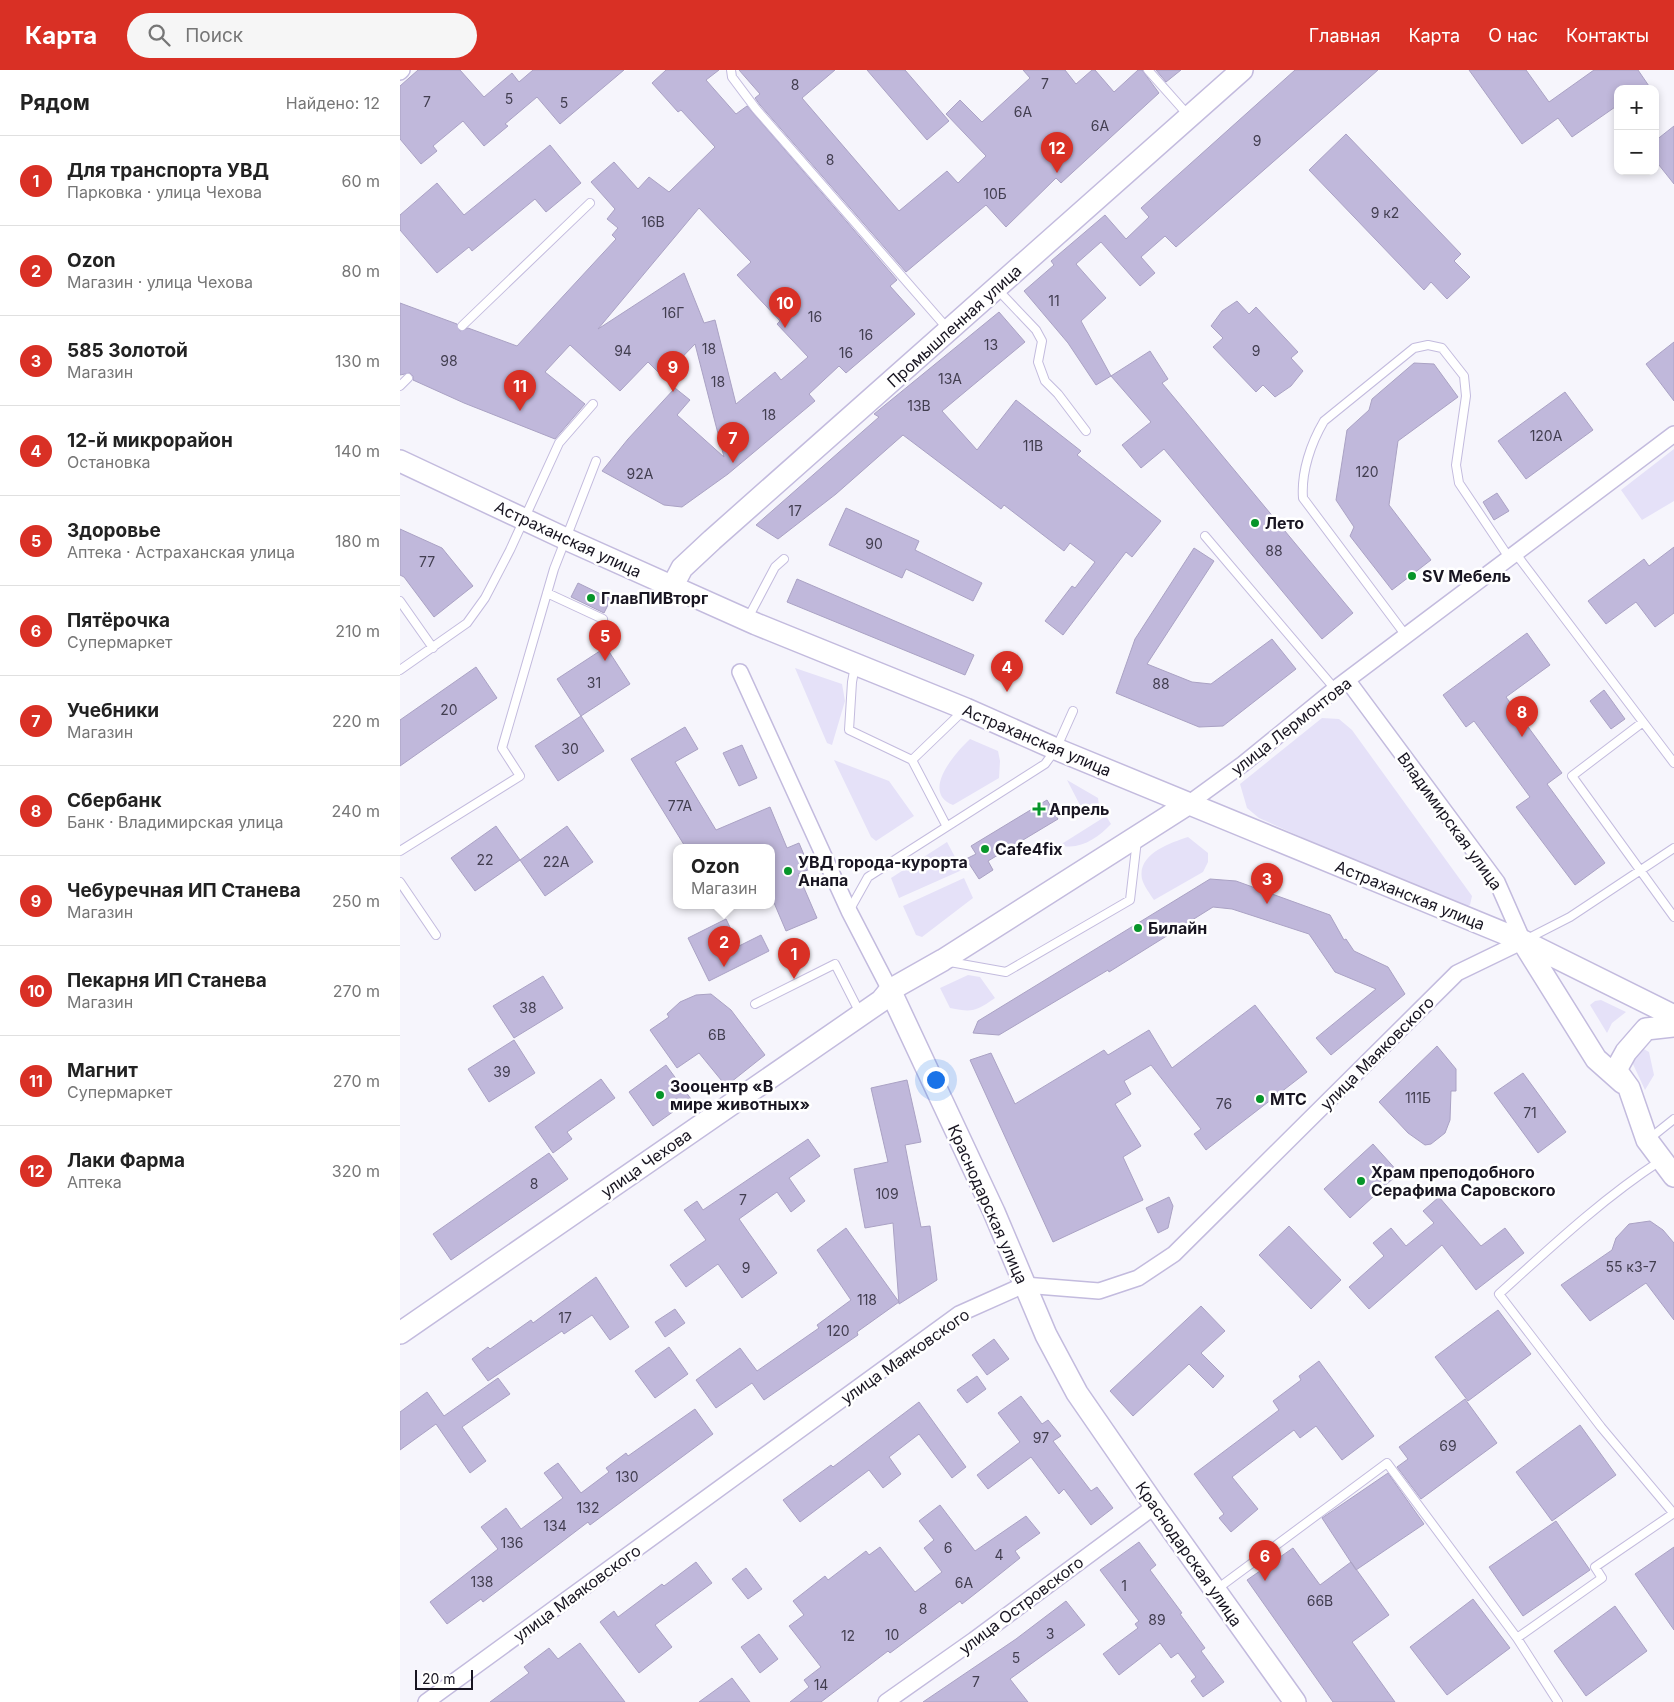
<!DOCTYPE html>
<html lang="ru">
<meta charset="utf-8">
<style>
body{margin:0;font-family:Inter,sans-serif;background:#f6f6f6;color:#222}
.controls{position:absolute;right:15px;top:15px;display:grid;overflow:hidden;border-radius:10px;box-shadow:0 2px 8px #0003}
.controls button{width:45px;height:45px;display:grid;place-items:center;padding:0;border:0;border-bottom:1px solid #e0e0e0;background:#fff;color:#222;font:25px sans-serif}
.scale{position:absolute;left:15px;bottom:12px;width:58px;box-sizing:border-box;padding-left:5px;border:2px solid #181521;border-top:0;font-size:14px;line-height:18px;white-space:nowrap;color:#181521;-webkit-text-stroke:4px #fff;paint-order:stroke}
.you{position:absolute;left:535px;top:1009px;width:18px;height:18px;margin:-12px;border:4px solid #fff;border-radius:50%;background:#1a73e8;box-shadow:0 0 0 8px #1a73e833}
.badge{display:grid;place-items:center;width:32px;height:32px;border-radius:50%;background:#d93025;color:#fff;font-size:16px;font-weight:700}
.pin{position:absolute;translate:-50% -41px;filter:drop-shadow(0 1px 2px #0008)}
.pin::after{content:'';position:absolute;top:26px;width:18px;height:15px;background:inherit;clip-path:polygon(0 0,100% 0,50% 100%)}
.popup{position:absolute;left:273px;top:774px;width:102px;height:65px;box-sizing:border-box;display:grid;place-content:center;border-radius:10px;background:#fff;filter:drop-shadow(0 1px 4px #0005);font-size:16px;white-space:nowrap;color:#767676}
.popup b{font-size:19px;color:#222}
.popup::after{content:'';position:absolute;left:50%;top:100%;margin-left:-10px;border:10px solid transparent;border-top-color:#fff}
.list{margin:0;padding:0;list-style:none}
h2{display:flex;justify-content:space-between;align-items:center;height:65px;margin:0;padding:0 20px;font-size:21px}
h2 small{font-size:16px;font-weight:400;color:#767676}
.list li{display:grid;grid-template-columns:32px 1fr auto;gap:15px;align-items:center;box-sizing:border-box;height:90px;padding:0 20px;border-top:1px solid #e0e0e0}
.list b{display:block;font-size:19px;white-space:nowrap}
.list p{margin:0;font-size:16px;white-space:nowrap;color:#767676}
.list em{font-size:16px;font-style:normal;color:#767676}
.icon{flex:none;width:28px;height:28px;fill:none;stroke:currentColor;stroke-width:2;stroke-linecap:round;stroke-linejoin:round}
.map{position:relative;flex:none;width:1274px;height:1632px;overflow:hidden}
header{display:flex;align-items:center;gap:30px;box-sizing:border-box;height:70px;padding:0 25px;background:#d93025;color:#fff}
header strong{font-size:24px}
nav{display:flex;gap:28px;margin-inline-start:auto;font-size:18px}
.search{width:350px;height:45px;background:#f6f6f6;display:flex;align-items:center;gap:12px;box-sizing:border-box;padding:0 18px;border-radius:28px;color:#767676;font-size:19px}
main{display:flex}
aside{flex:1;background:#fff}
.map>svg:first-child{display:block}
.green{fill:#e5e1f8}
.building{fill:#c0b8db;stroke:#aaa2c4;fill-rule:evenodd}
.lines{fill:none;stroke-linecap:round;stroke-linejoin:round}
.lane-casing{stroke:#c3bbde;stroke-width:10}
.street-casing{stroke:#c3bbde;stroke-width:18}
.secondary-casing{stroke:#c3bbde;stroke-width:24}
.lane{stroke:#fff;stroke-width:8}
.street{stroke:#fff;stroke-width:15}
.secondary{stroke:#fff;stroke-width:21}
.poi-dot{fill:#07952a;stroke:#fff;stroke-width:2}
.labels{text-anchor:middle;dominant-baseline:central;stroke-width:5;stroke-linejoin:round;paint-order:stroke}
.number-label{font-size:14px;fill:#423e50}
.street-label{font-size:16px;fill:#181521;stroke:#fff}
.poi-label{font-size:16px;font-weight:bold;fill:#181521;stroke:#fff;text-anchor:start}
</style>
<header>
<strong>Карта</strong>
<div class="search"><svg class="icon" aria-label="search" viewBox="0 0 24 24"><circle cx="10" cy="10" r="6"/><path d="M15 15l6 6"/></svg>Поиск</div>
<nav><a>Главная</a><a>Карта</a><a>О нас</a><a>Контакты</a></nav>
</header>
<main>
<aside>
<h2>Рядом<small>Найдено: 12</small></h2>
<ul class="list">
<li><span class="badge">1</span><div><b>Для транспорта УВД</b><p>Парковка · улица Чехова</p></div><em>60 m</em></li>
<li><span class="badge">2</span><div><b>Ozon</b><p>Магазин · улица Чехова</p></div><em>80 m</em></li>
<li><span class="badge">3</span><div><b>585 Золотой</b><p>Магазин</p></div><em>130 m</em></li>
<li><span class="badge">4</span><div><b>12-й микрорайон</b><p>Остановка</p></div><em>140 m</em></li>
<li><span class="badge">5</span><div><b>Здоровье</b><p>Аптека · Астраханская улица</p></div><em>180 m</em></li>
<li><span class="badge">6</span><div><b>Пятёрочка</b><p>Супермаркет</p></div><em>210 m</em></li>
<li><span class="badge">7</span><div><b>Учебники</b><p>Магазин</p></div><em>220 m</em></li>
<li><span class="badge">8</span><div><b>Сбербанк</b><p>Банк · Владимирская улица</p></div><em>240 m</em></li>
<li><span class="badge">9</span><div><b>Чебуречная ИП Станева</b><p>Магазин</p></div><em>250 m</em></li>
<li><span class="badge">10</span><div><b>Пекарня ИП Станева</b><p>Магазин</p></div><em>270 m</em></li>
<li><span class="badge">11</span><div><b>Магнит</b><p>Супермаркет</p></div><em>270 m</em></li>
<li><span class="badge">12</span><div><b>Лаки Фарма</b><p>Аптека</p></div><em>320 m</em></li>
</ul>
</aside>
<div class="map">
<svg width="1274" height="1632" viewBox="0 0 1274 1632">
<rect width="100%" height="100%" fill="#f6f5fc"/>
<path class="green" d="M1274 379V431L1242 450 1221 420Z
M395 598 442 614 445 631 432 675 427 673Z
M922 648 939 649 952 660 1072 826 1070 835 1062 839 859 748 847 738 840 714Z
M570 669 598 681 600 691 599 708 553 735C520 722 556 682 570 669Z
M434 690 489 711 514 746 476 771 471 767Z
M667 710 698 728 699 735 688 741 682 739Z
M706 746 711 754C698 768 679 781 660 775Z
M788 767 808 783V792L803 802 754 830C750 824 744 816 742 809 737 784 770 773 788 767Z
M547 772 562 800 499 828 491 808Z
M564 808 573 828 522 867 516 865 503 836Z
M568 905 580 907 595 928C576 941 573 943 550 938L540 918Z
M1201 930 1226 942 1212 953 1207 963 1190 935 1195 931Z
M1242 978 1249 982 1254 1005 1245 1020 1232 992Z"/>
<path class="building" d="M18 0H60L84 27 112 3 119 12 133 0H224L160 54 137 27 105 54 108 56 84 76 63 51 33 76 37 81 21 94 0 69V16Z
M266 0H319L306 10 336 44 347 36 497 210 490 216 515 244 446 303 439 296 409 324 415 331 328 404 282 437 264 435 202 401 228 369 275 318 290 330 277 345 324 387 295 274 263 307 248 292 220 321 170 275 145 302 185 334 155 369 64 333 13 310V306L10 303 0 305V233L57 254 60 261 68 258 117 276 216 169 212 165 218 158 207 149 215 139 191 112 214 92 238 119 249 107 269 122 315 77 281 40 278 42 252 13ZM299 138 351 192 337 205 380 251 377 254 408 287 381 310 375 302 336 334 315 250 304 253 284 203 198 259Z
M339 0H435L402 28 499 141 547 101 558 113 586 86 546 44 560 30 582 52 630 8 623 0H665L676 14 692 0H695L714 22 738 0H742L759 23 661 113 656 108 606 157 586 135 506 202 360 35 355 28 360 24Z
M467 0H505L549 51 527 70Z
M756 0H781L766 12Z
M895 0H978L776 177 765 166 741 187 755 203 740 216 701 172 676 194 706 228 681 251 711 306 696 315 668 273 624 221 654 195 651 191 705 145 726 169 749 147 741 138Z
M1069 0H1126L1149 32 1194 0H1238L1251 19H1218V35L1172 67 1158 48 1122 74Z
M1274 56V114L1255 90V71Z
M946 64 1061 184 1054 191 1070 207 1047 229 1031 212 1024 220 909 100Z
M150 75 181 113 146 142 135 129 72 181 69 177 37 203 0 160V145L37 113 64 145Z
M837 231 849 244 856 237 898 282 891 288 903 301 891 316 875 327 863 315 856 322 813 277 823 268 811 256 822 241Z
M599 242 625 272 542 341 577 380 616 330 681 381 677 385 761 451 732 487 726 482 663 565 645 551 672 516 675 518 695 492 670 473 664 481 604 435 601 439 503 365 436 424 378 469 356 455 479 347 474 344Z
M1274 272V331L1246 294Z
M750 281 768 309 762 313 953 543 922 569 764 379 741 398 722 375 751 352 711 306Z
M1014 293 1034 294 1058 327 998 371 989 435 1031 490 992 520 950 466 954 457 936 430 947 360 969 340 972 329Z
M1165 322 1193 360 1126 409 1098 371Z
M1097 423 1109 441 1094 450 1083 432Z
M446 438 519 471 515 480 582 513 573 531 506 499 502 508 429 475Z
M0 459 42 478 73 516 34 547 4 507 0 505Z
M1274 477V543L1255 557 1236 532 1206 554 1188 531 1244 489 1249 496Z
M794 478 814 491 747 594 792 612 811 614 872 569 896 599 823 656 799 657 716 623 735 569Z
M397 509 574 585 565 605 387 532Z
M178 513 211 529 204 543 171 527Z
M1127 563 1150 595 1106 627 1162 703 1147 714 1205 793 1175 815 1116 737 1130 727 1074 651 1066 657 1043 625Z
M206 577 230 614 181 646 157 609Z
M76 597 97 628 0 696V650Z
M1204 620 1225 649 1211 659 1190 631Z
M181 646 204 681 158 711 135 676Z
M285 657 298 679 275 692 316 760 370 737 387 778 399 773 410 799 398 804 417 848 386 861 372 828V778H286L231 689Z
M342 675 357 708 339 716 323 683Z
M647 730 658 749 588 791 593 800 579 809 566 789 576 784 571 776Z
M96 756 120 790 75 821 51 788Z
M167 756 193 792 145 826 120 790Z
M810 809 836 811 930 845 944 870 946 869 954 881 988 897 1005 924 931 985 916 968 976 919 935 902 909 864 832 839 813 837 709 902 708 900 599 965 573 963 578 951Z
M326 849 339 876 361 865 369 881 309 911 288 868Z
M143 906 163 938 114 968 93 936Z
M311 924 331 940 365 985 326 1016 299 983 277 998 250 960 269 947 267 944 280 932 296 925Z
M855 935 907 1002 806 1080 794 1064 801 1059 751 995 724 1011 731 1024 715 1034 741 1076 723 1087 743 1130 653 1172 570 990 591 983 615 1034 704 980 708 985 749 960 772 998Z
M114 970 135 1003 89 1032 68 999Z
M1037 976 1056 999V1021H1051L1050 1050 1045 1063 1031 1074 1025 1075 1008 1063 979 1032Z
M266 995 291 1029 253 1056 229 1022Z
M1123 1003 1166 1062 1138 1083 1094 1023Z
M201 1009 215 1028 167 1062 172 1069 153 1083 135 1057Z
M507 1010 521 1072 505 1075 521 1157 530 1156 537 1210 499 1234 493 1153 465 1158 454 1099 488 1092 471 1018Z
M408 1069 420 1086 389 1108 405 1131 391 1142 377 1122 339 1149 377 1203 342 1228 318 1194 286 1217 270 1195 306 1170 284 1140 297 1131 303 1140Z
M973 1074 999 1103 950 1148 924 1119Z
M149 1083 168 1109 51 1190 33 1164Z
M769 1127 773 1136 768 1158 758 1163 746 1138Z
M1039 1127 1081 1176 1105 1158 1124 1183 1076 1220 1042 1175 969 1239 949 1217 984 1186 973 1173 991 1158 1006 1176 1034 1153 1023 1141Z
M1250 1151 1263 1160 1274 1173V1250L1246 1213 1190 1251 1161 1215 1212 1180 1216 1168 1229 1154Z
M889 1156 941 1210 911 1239 859 1185Z
M446 1158 499 1232 457 1262 458 1265 364 1330 352 1313 316 1338 296 1310 340 1278 357 1301 419 1258 417 1255 451 1230 417 1180Z
M196 1207 229 1257 210 1270 192 1245 164 1264 162 1261 88 1311 72 1289 88 1277 90 1279 131 1250 133 1253Z
M801 1236 825 1261 801 1283 824 1306 813 1318 789 1294 733 1346 710 1321Z
M275 1239 285 1253 265 1267 255 1252Z
M1098 1240 1131 1284 1068 1331 1035 1287Z
M594 1269 609 1289 587 1305 572 1285Z
M269 1277 288 1304 255 1328 235 1301Z
M919 1291 974 1366 942 1390 916 1356 900 1368 894 1360 832 1407 858 1439 831 1462 819 1448 824 1444 794 1404 879 1340 873 1331 901 1310 899 1306Z
M577 1306 586 1319 567 1333 557 1320Z
M98 1308 110 1324 62 1357 86 1391 70 1403 36 1354 0 1380V1342L27 1322 44 1346Z
M621 1326 642 1354 648 1350 661 1366 653 1371 691 1421 697 1417 713 1438 691 1455 664 1419 659 1424 631 1387 588 1419 577 1405 620 1372 598 1343Z
M1065 1329 1097 1373 1021 1429 997 1397 1008 1389 999 1377Z
M519 1332 566 1397 552 1408 519 1364 489 1387 501 1404 483 1418 469 1400 400 1452 383 1430 431 1395 433 1397Z
M295 1339 313 1364 190 1455 188 1452 83 1532 81 1529 47 1554 30 1532 98 1479 81 1457 106 1438 121 1459 163 1428 144 1403 158 1393 181 1423 209 1402 206 1398 226 1383 228 1386Z
M1180 1355 1216 1405 1152 1451 1116 1402Z
M988 1403 1024 1454 956 1500 922 1448Z
M540 1435 575 1481 626 1446 640 1463 615 1481 620 1488 585 1516 562 1534 560 1531 490 1583 488 1581 421 1632H390L409 1617 404 1610 421 1597 389 1556 404 1545 393 1531 425 1506 428 1510 466 1481 469 1485 480 1477 515 1522 542 1502 524 1478 534 1470 519 1451Z
M1156 1451 1190 1500 1123 1546 1089 1497Z
M739 1472 756 1495 750 1500 782 1543 780 1544 805 1578 801 1581 824 1612 803 1627 791 1611 796 1607 778 1583 771 1588 760 1573 719 1605 703 1584 738 1558 735 1554 739 1551 700 1500Z
M1274 1477V1560L1235 1504Z
M893 1478 920 1515 951 1492 989 1545 952 1572 995 1632H933L847 1510Z
M296 1492 312 1513 255 1555 272 1577 239 1603 200 1552 214 1541 218 1547 262 1514 264 1516Z
M346 1498 362 1519 348 1529 332 1509Z
M1073 1529 1110 1578 1047 1625 1010 1577Z
M666 1531 685 1555 610 1609 628 1632H523L616 1569Z
M1215 1536 1247 1581 1186 1626 1154 1581Z
M359 1564 378 1589 360 1603 341 1577Z
M180 1573 225 1632H90L129 1603 124 1597 149 1578 158 1589Z
M332 1608 350 1632H299Z"/>
<g class="lines">
<defs>
<path id="lane" d="M331 0 332 7 356 39 547 258
M748 0 788 45
M597 219 636 260 642 271 638 292 645 311 658 324 686 361
M62 256 190 133
M0 316 8 308
M805 466 935 619
M1116 484 1274 693
M147 523 203 549
M0 531 33 578
M348 548 375 497 384 489
M1007 567 903 428C901 402 911 373 924 351L1014 278 1028 275 1042 278 1064 306 1066 326 1056 395 1059 413 1110 489
M455 596 452 612 449 660 512 690 546 755
M0 600 67 553 85 528 110 480 159 373 193 334
M1243 652 1172 706 1274 847
M512 690 563 641
M0 781 120 706 102 678 154 499 196 391
M0 812 36 865
M449 841 468 807 645 694 656 679 673 641
M1127 869 1170 847 1274 778
M550 892 606 902 730 830 737 770
M355 934 435 894 460 943
M1249 1069 1274 1049
M1260 1091C1202 1129 1151 1177 1099 1224L1201 1357 1274 1444
M817 1519 987 1393 1117 1568 1202 1508 1195 1497 1274 1443
M1117 1568 1158 1632"/>
<path id="street" d="M0 2 2 0
M340 602 449 841 490 920
M788 734 843 694 935 619 1274 364
M26 1632 559 1244 624 1215 699 1221 738 1208 774 1184 1057 903 1123 871 1097 812 948 611
M486 1632 574 1570 755 1436"/>
<path id="secondary" d="M0 391 166 469 356 554 566 639 656 679 1123 871 1274 946
M272 517 282 498 312 470 842 0
M1123 872 1196 989 1223 1013
M490 920 594 1142 646 1265 677 1323 755 1436 895 1632
M1274 956 1246 959 1226 982 1216 1000 1229 1018 1247 1070 1274 1106
M0 1263 481 931 490 920 543 890 788 734"/>
</defs>
<use href="#lane" class="lane-casing"/>
<use href="#street" class="street-casing"/>
<use href="#secondary" class="secondary-casing"/>
<use href="#lane" class="lane"/>
<use href="#street" class="street"/>
<use href="#secondary" class="secondary"/>
</g>
<g class="poi-dot">
<circle cx="855" cy="453" r="5"/>
<circle cx="1012" cy="506" r="5"/>
<circle cx="191" cy="528" r="5"/>
<path d="M636.5 731.5h5v5h5v5h-5v5h-5v-5h-5v-5h5z"/>
<circle cx="585" cy="779" r="5"/>
<circle cx="388" cy="801" r="5"/>
<circle cx="738" cy="858" r="5"/>
<circle cx="260" cy="1025" r="5"/>
<circle cx="860" cy="1029" r="5"/>
<circle cx="961" cy="1111" r="5"/>
</g>
<g class="labels">
<g class="number-label">
<text x="645" y="13">7</text>
<text x="395" y="14">8</text>
<text x="109" y="28">5</text>
<text x="27" y="31">7</text>
<text x="164" y="32">5</text>
<text x="623" y="41">6А</text>
<text x="700" y="55">6А</text>
<text x="857" y="70">9</text>
<text x="430" y="89">8</text>
<text x="595" y="123">10Б</text>
<text x="985" y="142">9 к2</text>
<text x="253" y="151">16В</text>
<text x="654" y="230">11</text>
<text x="273" y="242">16Г</text>
<text x="415" y="246">16</text>
<text x="466" y="264">16</text>
<text x="591" y="274">13</text>
<text x="309" y="278">18</text>
<text x="223" y="280">94</text>
<text x="856" y="280">9</text>
<text x="446" y="282">16</text>
<text x="49" y="290">98</text>
<text x="550" y="308">13А</text>
<text x="318" y="311">18</text>
<text x="519" y="335">13В</text>
<text x="369" y="344">18</text>
<text x="1146" y="365">120А</text>
<text x="633" y="375">11В</text>
<text x="967" y="401">120</text>
<text x="240" y="403">92А</text>
<text x="395" y="440">17</text>
<text x="474" y="473">90</text>
<text x="874" y="480">88</text>
<text x="27" y="491">77</text>
<text x="194" y="612">31</text>
<text x="761" y="613">88</text>
<text x="49" y="639">20</text>
<text x="170" y="678">30</text>
<text x="280" y="735">77А</text>
<text x="85" y="789">22</text>
<text x="156" y="791">22А</text>
<text x="128" y="937">38</text>
<text x="317" y="964">6В</text>
<text x="102" y="1001">39</text>
<text x="1018" y="1027">111Б</text>
<text x="824" y="1033">76</text>
<text x="1130" y="1042">71</text>
<text x="134" y="1113">8</text>
<text x="487" y="1123">109</text>
<text x="343" y="1129">7</text>
<text x="1231" y="1196">55 к3-7</text>
<text x="346" y="1197">9</text>
<text x="467" y="1229">118</text>
<text x="165" y="1247">17</text>
<text x="438" y="1260">120</text>
<text x="641" y="1367">97</text>
<text x="1048" y="1375">69</text>
<text x="227" y="1406">130</text>
<text x="188" y="1437">132</text>
<text x="155" y="1455">134</text>
<text x="112" y="1472">136</text>
<text x="548" y="1477">6</text>
<text x="599" y="1484">4</text>
<text x="82" y="1511">138</text>
<text x="564" y="1512">6А</text>
<text x="724" y="1515">1</text>
<text x="920" y="1530">66В</text>
<text x="523" y="1538">8</text>
<text x="757" y="1549">89</text>
<text x="650" y="1563">3</text>
<text x="492" y="1564">10</text>
<text x="448" y="1565">12</text>
<text x="616" y="1587">5</text>
<text x="576" y="1611">7</text>
<text x="421" y="1614">14</text>
</g>
<g class="street-label">
<text transform="translate(554 256) rotate(-42)">Промышленная улица</text>
<text transform="translate(168 469) rotate(25)">Астраханская улица</text>
<text transform="translate(891 656) rotate(-38)">улица Лермонтова</text>
<text transform="translate(637 670) rotate(23)">Астраханская улица</text>
<text transform="translate(1050 751) rotate(54)">Владимирская улица</text>
<text transform="translate(1010 825) rotate(22)">Астраханская улица</text>
<text transform="translate(977 983) rotate(-45)">улица Маяковского</text>
<text transform="translate(246 1093) rotate(-35)">улица Чехова</text>
<text transform="translate(588 1134) rotate(66)">Краснодарская улица</text>
<text transform="translate(505 1286) rotate(-35)">улица Маяковского</text>
<text transform="translate(789 1484) rotate(55)">Краснодарская улица</text>
<text transform="translate(177 1523) rotate(-36)">улица Маяковского</text>
<text transform="translate(621 1535) rotate(-37)">улица Островского</text>
</g>
<g class="poi-label">
<text x="865" y="453">Лето</text>
<text x="1022" y="506">SV Мебель</text>
<text x="201" y="528">ГлавПИВторг</text>
<text x="649" y="739">Апрель</text>
<text x="595" y="779">Cafe4fix</text>
<text x="398" y="792">УВД города-курорта<tspan x="398" dy="18">Анапа</tspan></text>
<text x="748" y="858">Билайн</text>
<text x="270" y="1016">Зооцентр «В<tspan x="270" dy="18">мире животных»</tspan></text>
<text x="870" y="1029">МТС</text>
<text x="971" y="1102">Храм преподобного<tspan x="971" dy="18">Серафима Саровского</tspan></text>
</g>
</g>
</svg>
<div class="controls">
<button>+</button>
<button>−</button>
</div>
<div class="scale">20 m</div>
<div class="you"></div>
<div class="pin badge" style="left:394px;top:909px">1</div>
<div class="pin badge" style="left:324px;top:897px">2</div>
<div class="popup"><b>Ozon</b>Магазин</div>
<div class="pin badge" style="left:867px;top:834px">3</div>
<div class="pin badge" style="left:607px;top:622px">4</div>
<div class="pin badge" style="left:205px;top:591px">5</div>
<div class="pin badge" style="left:865px;top:1511px">6</div>
<div class="pin badge" style="left:333px;top:393px">7</div>
<div class="pin badge" style="left:1122px;top:667px">8</div>
<div class="pin badge" style="left:273px;top:322px">9</div>
<div class="pin badge" style="left:385px;top:258px">10</div>
<div class="pin badge" style="left:120px;top:341px">11</div>
<div class="pin badge" style="left:657px;top:103px">12</div>
</div>
</main>
